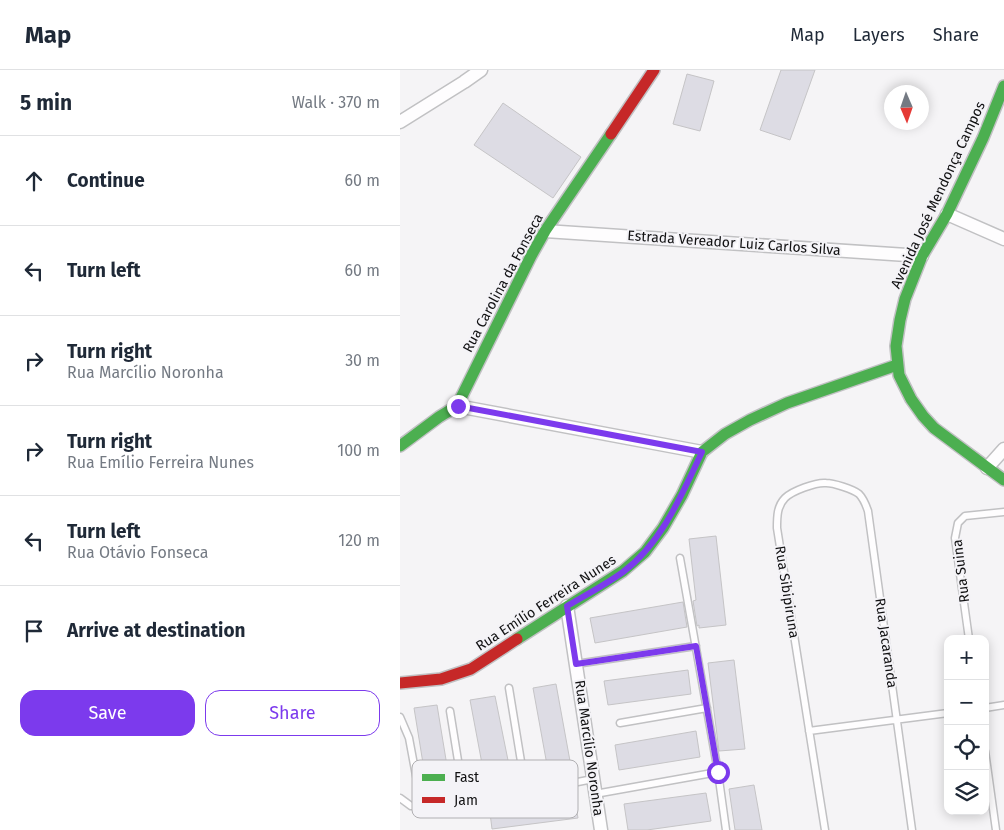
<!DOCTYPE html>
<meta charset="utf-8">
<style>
body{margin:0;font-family:"Fira Sans",sans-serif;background:#f6f6f7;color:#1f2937}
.controls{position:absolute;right:15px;bottom:15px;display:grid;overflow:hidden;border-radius:10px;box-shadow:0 2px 12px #0003}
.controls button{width:45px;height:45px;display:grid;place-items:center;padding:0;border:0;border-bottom:1px solid #e0e1e3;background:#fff;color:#1f2937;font:25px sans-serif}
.compass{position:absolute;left:484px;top:15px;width:45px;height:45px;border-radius:50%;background:#fff;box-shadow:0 2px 12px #0003;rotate:178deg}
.stop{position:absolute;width:15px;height:15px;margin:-11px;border:4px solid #7c3aed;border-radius:50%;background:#fff}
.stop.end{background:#7c3aed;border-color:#fff;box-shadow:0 1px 5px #0008}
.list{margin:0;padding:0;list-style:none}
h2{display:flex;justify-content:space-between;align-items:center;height:65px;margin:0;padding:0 20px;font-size:21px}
h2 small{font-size:16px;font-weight:400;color:#747a83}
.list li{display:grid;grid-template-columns:32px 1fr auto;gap:15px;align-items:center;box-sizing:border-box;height:90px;padding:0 20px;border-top:1px solid #e0e1e3}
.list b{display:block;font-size:19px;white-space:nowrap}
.list p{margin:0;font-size:16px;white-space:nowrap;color:#747a83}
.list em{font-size:16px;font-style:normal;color:#747a83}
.actions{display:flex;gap:10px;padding:15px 20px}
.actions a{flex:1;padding:11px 0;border:1px solid #7c3aed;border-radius:15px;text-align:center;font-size:18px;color:#7c3aed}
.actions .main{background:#7c3aed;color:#fff}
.icon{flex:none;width:28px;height:28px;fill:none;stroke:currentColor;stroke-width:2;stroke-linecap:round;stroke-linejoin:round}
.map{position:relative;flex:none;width:604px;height:760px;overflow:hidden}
header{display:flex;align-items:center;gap:30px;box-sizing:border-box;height:70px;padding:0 25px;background:#fff;border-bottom:1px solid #e0e1e3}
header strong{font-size:24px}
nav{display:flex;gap:28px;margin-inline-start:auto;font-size:18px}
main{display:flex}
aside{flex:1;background:#fff}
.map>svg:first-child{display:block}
.building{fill:#dddce4;stroke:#c5c4c6}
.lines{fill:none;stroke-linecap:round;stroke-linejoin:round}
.lane-casing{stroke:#c1c1c3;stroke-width:9}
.street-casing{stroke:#c1c1c3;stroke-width:15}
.fast-casing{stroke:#c1c1c3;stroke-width:14}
.jam-casing{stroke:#c1c1c3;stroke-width:14}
.lane{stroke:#fefdfe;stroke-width:6}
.street{stroke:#fefdfe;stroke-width:12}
.fast{stroke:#4caf50;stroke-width:11}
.jam{stroke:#c62828;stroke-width:11}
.route{stroke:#7c3aed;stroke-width:6}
.labels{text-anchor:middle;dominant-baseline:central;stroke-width:4;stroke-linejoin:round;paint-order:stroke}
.street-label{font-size:14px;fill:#111112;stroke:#f4f3f7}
.key{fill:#f4f3f7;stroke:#b0afb2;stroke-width:1}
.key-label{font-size:14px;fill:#111112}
</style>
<header>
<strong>Map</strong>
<nav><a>Map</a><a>Layers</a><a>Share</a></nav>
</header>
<main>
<aside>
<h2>5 min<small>Walk · 370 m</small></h2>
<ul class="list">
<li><svg class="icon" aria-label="ahead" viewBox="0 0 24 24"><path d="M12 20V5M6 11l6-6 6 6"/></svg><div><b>Continue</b></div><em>60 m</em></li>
<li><svg class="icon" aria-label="left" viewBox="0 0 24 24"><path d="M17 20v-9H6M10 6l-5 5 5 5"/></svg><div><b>Turn left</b></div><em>60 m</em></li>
<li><svg class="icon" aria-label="right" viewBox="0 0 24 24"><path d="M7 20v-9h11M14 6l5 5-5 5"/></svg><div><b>Turn right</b><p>Rua Marcílio Noronha</p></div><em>30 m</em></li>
<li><svg class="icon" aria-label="right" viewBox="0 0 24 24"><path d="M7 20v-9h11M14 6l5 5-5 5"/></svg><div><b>Turn right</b><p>Rua Emílio Ferreira Nunes</p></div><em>100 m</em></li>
<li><svg class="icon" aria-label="left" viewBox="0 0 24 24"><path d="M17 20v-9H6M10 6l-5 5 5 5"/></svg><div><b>Turn left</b><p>Rua Otávio Fonseca</p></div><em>120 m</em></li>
<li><svg class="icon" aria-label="arrive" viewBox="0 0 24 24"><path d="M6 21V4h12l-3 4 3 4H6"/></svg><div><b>Arrive at destination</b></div></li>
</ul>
<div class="actions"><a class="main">Save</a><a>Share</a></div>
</aside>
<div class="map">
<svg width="604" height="760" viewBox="0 0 604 760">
<rect width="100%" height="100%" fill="#f5f4f6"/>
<path class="building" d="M381 0H415L390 70 360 60Z
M287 4 314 11 300 61 273 54Z
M103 33 181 87 153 128 74 75Z
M316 466 326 555 299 558V555L297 556 293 531 296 530 289 469Z
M283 532 287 557 195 573 190 548Z
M334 590 345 679 319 681 308 593Z
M288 600 291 624 208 635 204 611Z
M156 614 172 702 149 706 133 618Z
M95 626 112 710 86 715 70 630Z
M37 635 51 720 28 724 14 638Z
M296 661 300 687 219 700 215 675Z
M354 715 362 760H335L329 719Z
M306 723 311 751 247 760H228L224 734Z
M174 724 178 748 92 759 89 735Z"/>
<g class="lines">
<defs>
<path id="lane" d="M280 488 318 702 326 760
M569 569 555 468 558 453 565 446 604 442
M176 594 296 576
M109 618 126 722
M585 638 604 635
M50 641 65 734
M0 647 9 668 20 727 27 736 32 738 65 734 193 709
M220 653 307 638
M409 661 548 643
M585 681 596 760
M195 724 318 702
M0 728 11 736H27
M425 760 377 458C377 447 377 436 385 428 392 421 416 412 426 413 433 413 453 419 459 424 464 429 466 435 468 441L512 760"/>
<path id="street" d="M0 52 64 12 81 0
M547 144 604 169
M145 161 522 186
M57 336 302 382
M587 398 604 379
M167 536 201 760"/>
<path id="fast" d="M604 16 583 68 547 144 522 186 505 229 500 250 496 276 499 305 511 329 523 346 534 358 604 410
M0 376 39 347 57 336 131 186 145 161 211 64
M117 569 223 501 245 482 263 458 282 425 302 382 325 364 350 350 387 333 497 295"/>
<path id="jam" d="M211 64 254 0
M0 613 41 609 71 599 117 569"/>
</defs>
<use href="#lane" class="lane-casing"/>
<use href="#street" class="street-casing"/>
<use href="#fast" class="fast-casing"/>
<use href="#jam" class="jam-casing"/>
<use href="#lane" class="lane"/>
<use href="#street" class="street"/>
<use href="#fast" class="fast"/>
<use href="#jam" class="jam"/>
</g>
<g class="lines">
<path class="route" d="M58 336 302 382C282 424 262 473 223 502 205 515 186 525 167 536L176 594 296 576 318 702"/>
</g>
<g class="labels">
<g class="street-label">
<text transform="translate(538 125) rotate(-65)">Avenida José Mendonça Campos</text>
<text transform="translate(334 173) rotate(4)">Estrada Vereador Luiz Carlos Silva</text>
<text transform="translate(103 213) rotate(-62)">Rua Carolina da Fonseca</text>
<text transform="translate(561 501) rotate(-97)">Rua Suina</text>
<text transform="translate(387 522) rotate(81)">Rua Sibipiruna</text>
<text transform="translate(146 533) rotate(-33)">Rua Emílio Ferreira Nunes</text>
<text transform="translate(486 573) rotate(82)">Rua Jacaranda</text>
<text transform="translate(189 678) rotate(82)">Rua Marcílio Noronha</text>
</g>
</g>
<rect x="12" y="690" width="166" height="58" rx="8" class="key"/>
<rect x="22" y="704" width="23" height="7" fill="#4caf50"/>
<rect x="22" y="727" width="23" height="6" fill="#c62828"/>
<g class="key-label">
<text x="54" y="712">Fast</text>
<text x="54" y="735">Jam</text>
</g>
</svg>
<div class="controls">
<button>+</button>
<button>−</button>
<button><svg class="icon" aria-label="locate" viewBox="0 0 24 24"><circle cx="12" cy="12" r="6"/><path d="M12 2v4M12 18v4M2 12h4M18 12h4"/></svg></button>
<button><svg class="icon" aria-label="layers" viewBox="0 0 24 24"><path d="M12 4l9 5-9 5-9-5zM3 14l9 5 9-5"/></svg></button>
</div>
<svg class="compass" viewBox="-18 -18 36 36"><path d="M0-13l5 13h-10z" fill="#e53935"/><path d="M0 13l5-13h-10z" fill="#747a83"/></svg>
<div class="stop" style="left:318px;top:702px"></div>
<div class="stop end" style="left:58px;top:336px"></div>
</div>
</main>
